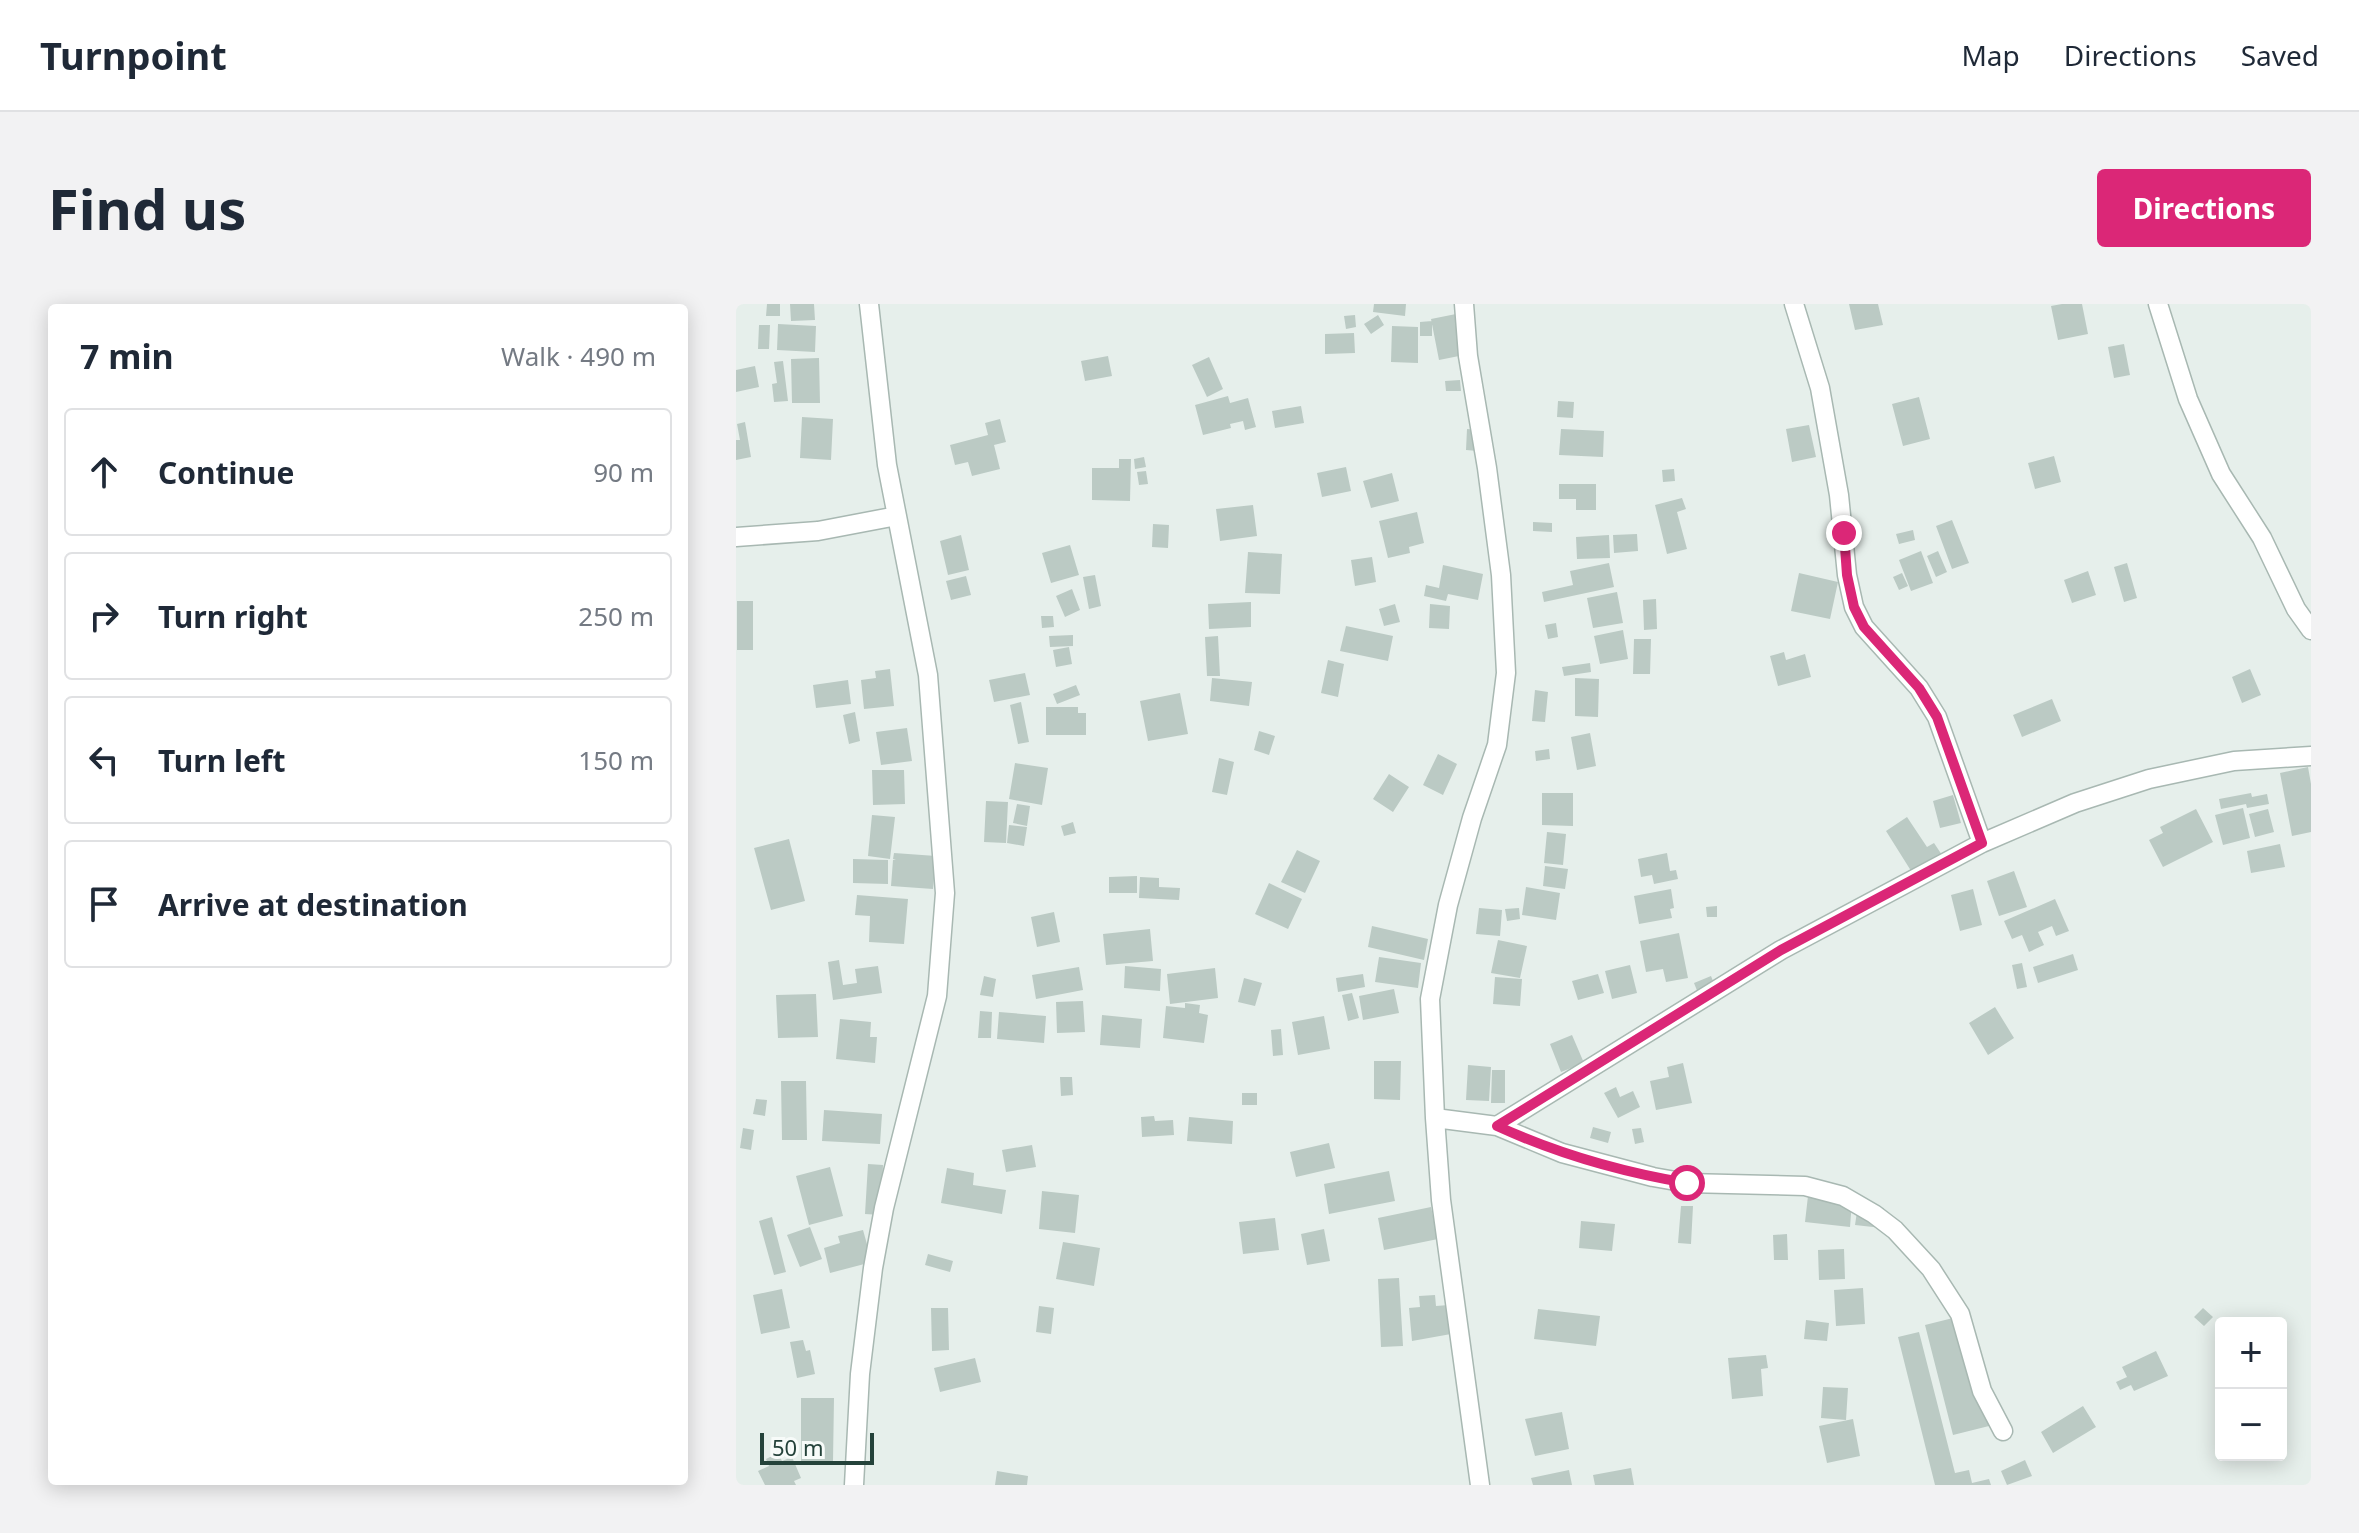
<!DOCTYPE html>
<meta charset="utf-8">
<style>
body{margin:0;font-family:"Noto Sans",sans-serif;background:#f2f2f3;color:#1f2937}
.controls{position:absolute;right:24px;bottom:24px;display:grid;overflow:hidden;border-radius:8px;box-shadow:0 4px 20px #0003}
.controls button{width:72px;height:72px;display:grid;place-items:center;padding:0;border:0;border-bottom:2px solid #e0e1e3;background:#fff;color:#1f2937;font:40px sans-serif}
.scale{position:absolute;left:24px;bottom:20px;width:114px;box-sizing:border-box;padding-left:8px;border:4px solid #24423a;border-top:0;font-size:22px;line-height:28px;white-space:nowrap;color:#24423a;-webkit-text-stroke:6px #f7fbf9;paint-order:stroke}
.stop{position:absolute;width:24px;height:24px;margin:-18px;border:6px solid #db2777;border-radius:50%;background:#fff}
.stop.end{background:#db2777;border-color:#fff;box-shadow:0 2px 8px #0008}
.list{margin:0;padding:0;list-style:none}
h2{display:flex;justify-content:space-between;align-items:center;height:104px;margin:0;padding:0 32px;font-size:34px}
h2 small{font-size:26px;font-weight:400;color:#747a83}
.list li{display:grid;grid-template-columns:52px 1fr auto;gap:24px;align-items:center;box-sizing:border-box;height:128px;margin:0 16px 16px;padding:0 16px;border:2px solid #e0e1e3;border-radius:8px}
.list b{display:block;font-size:30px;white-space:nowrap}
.list em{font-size:26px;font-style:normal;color:#747a83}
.icon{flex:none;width:44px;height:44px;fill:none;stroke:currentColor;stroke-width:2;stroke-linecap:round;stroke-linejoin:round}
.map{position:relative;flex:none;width:1575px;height:1181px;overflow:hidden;border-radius:8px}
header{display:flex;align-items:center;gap:48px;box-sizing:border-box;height:112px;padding:0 40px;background:#fff;border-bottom:2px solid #e0e1e3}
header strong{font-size:38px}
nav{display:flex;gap:44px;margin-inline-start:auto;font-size:28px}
.intro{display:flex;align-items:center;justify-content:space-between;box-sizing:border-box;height:192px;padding:0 48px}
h1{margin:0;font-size:56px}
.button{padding:20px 36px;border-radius:8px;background:#db2777;color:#fff;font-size:28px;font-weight:700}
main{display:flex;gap:48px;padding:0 48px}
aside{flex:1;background:#fff;border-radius:8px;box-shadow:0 4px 20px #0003}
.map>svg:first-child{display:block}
.building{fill:#bbcac4}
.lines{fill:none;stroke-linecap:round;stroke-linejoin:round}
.minor-casing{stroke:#a8b8b2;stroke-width:21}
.minor{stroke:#fff;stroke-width:18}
.route{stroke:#db2777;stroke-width:10}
</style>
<header>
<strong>Turnpoint</strong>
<nav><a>Map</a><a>Directions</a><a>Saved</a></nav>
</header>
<div class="intro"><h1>Find us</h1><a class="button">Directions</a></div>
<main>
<aside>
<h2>7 min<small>Walk · 490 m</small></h2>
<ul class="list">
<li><svg class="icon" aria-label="ahead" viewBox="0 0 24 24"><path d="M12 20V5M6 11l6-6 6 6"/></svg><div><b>Continue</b></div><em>90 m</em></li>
<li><svg class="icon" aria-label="right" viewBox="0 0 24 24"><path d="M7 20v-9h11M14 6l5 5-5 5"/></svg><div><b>Turn right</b></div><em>250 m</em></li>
<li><svg class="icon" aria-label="left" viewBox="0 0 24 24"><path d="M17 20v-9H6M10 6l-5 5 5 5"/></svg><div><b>Turn left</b></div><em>150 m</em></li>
<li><svg class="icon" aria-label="arrive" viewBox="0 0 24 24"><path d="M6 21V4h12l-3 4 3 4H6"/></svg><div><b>Arrive at destination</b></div></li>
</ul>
</aside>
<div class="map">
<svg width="1575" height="1181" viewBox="0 0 1575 1181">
<rect width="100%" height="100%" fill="#e6efeb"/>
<path class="building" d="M31 0H44V12H30Z
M54 0H78L79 16 55 17Z
M638 0H670L669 12 637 8Z
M1113 0H1142L1147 21 1119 26Z
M1326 0H1346L1352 30 1322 36 1315 2Z
M720 10 728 51 703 56 695 15Z
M619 11 620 23 610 25 608 12Z
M642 11 648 21 635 30 628 20Z
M696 17V32H684V18Z
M42 20 80 22 79 48 41 46Z
M23 21H34L33 45H22Z
M656 22 682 23V59L655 58Z
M618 29 619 49 589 50V30Z
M1388 40 1394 71 1378 74 1372 43Z
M372 52 376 72 349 77 345 57Z
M473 53 487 85 471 93 456 61Z
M83 54 84 99H56L55 55Z
M47 57 52 97 38 98 36 80 41 79 38 58Z
M19 62 23 83 0 88V66Z
M724 76 725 87H710L709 77Z
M492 92 494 99 512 94 520 123 509 126 507 117 494 120 495 124 467 131 459 101Z
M1183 93 1194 135 1167 142 1156 100Z
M822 97 838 98 837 114 821 113Z
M565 102 568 119 539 124 536 107Z
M66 113 97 115 95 156 64 154Z
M264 115 270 138 258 141 264 165 236 172 232 158 219 161 214 141 252 131 249 119Z
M9 118 15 153 0 156V136H4L1 120Z
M1073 121 1080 153 1056 158 1050 125Z
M731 125 743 126 742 147 730 146Z
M825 125 868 127 867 153 823 151Z
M1318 152 1325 178 1299 185 1292 159Z
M408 153 410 163 399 165 398 155Z
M383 155H395L394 197 356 196V164H383Z
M610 163 615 187 586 193 581 169Z
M938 165 939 177 927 178 926 166Z
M410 167 412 180 403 181 401 168Z
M656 169 663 197 635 204 627 177Z
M823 180H860V206H840V195H823Z
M946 194 950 205 941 208 951 245 931 250 919 201Z
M517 201 521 232 484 237 480 205Z
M681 208 688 239 673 243 674 249 652 254 643 217Z
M1216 216 1233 259 1216 265 1200 222Z
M797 218 816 219V228L797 227Z
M417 220 433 221 432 244 416 243Z
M1177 226 1179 236 1163 240 1160 230Z
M901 230 902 247 878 249 877 231Z
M225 231 233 266 212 271 204 237Z
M873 231 874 254 841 255 840 233Z
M334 241 343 271 315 279 306 249Z
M1185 247 1197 279 1175 287 1163 256Z
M1202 247 1211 268 1200 273 1191 252Z
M512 248 546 250 544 290 509 289Z
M636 253 640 278 619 282 615 256Z
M873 259 878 283 808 298 806 288 837 281 834 267Z
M1391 259 1401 294 1388 298 1378 263Z
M707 261 747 270 742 296 712 290 710 297 688 292 690 281 703 284Z
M1352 267 1360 291 1336 299 1328 276Z
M1063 269 1102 278 1094 315 1055 307Z
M1166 269 1172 282 1163 286 1157 273Z
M359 271 365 302 353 305 347 273Z
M230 272 235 291 215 296 210 277Z
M336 285 344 306 329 313 320 292Z
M881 288 887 319 857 324 851 294Z
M920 295 921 325 908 326 907 296Z
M1 297H17V346H1Z
M515 298V323L473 325 472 300Z
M659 300 664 318 648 322 643 305Z
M694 300 714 302 713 325 693 324Z
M305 312H317L318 323 306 324Z
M820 319 822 333 812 335 809 321Z
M610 322 657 332 652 357 604 347Z
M887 326 892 355 864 360 858 332Z
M337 331V342L314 343 313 332Z
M482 332 484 372H471L469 333Z
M898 335H915L914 370H897Z
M333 343 336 360 320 363 317 346Z
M1048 348 1050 356 1069 350 1075 373 1042 382 1034 352Z
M592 356 608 360 602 393 585 389Z
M854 359 855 368 828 372 826 363Z
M154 365 158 402 128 405 125 376 140 374 139 367Z
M1514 365 1525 391 1506 399 1496 373Z
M289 369 294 391 258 398 253 376Z
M476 374 516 378 513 402 474 397Z
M839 374 863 375 862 413 839 412Z
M112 376 115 400 80 404 77 381Z
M340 381 344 391 321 400 317 390Z
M799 386 812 388 809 418 796 417Z
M444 389 452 430 412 437 404 397Z
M1316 395 1325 417 1286 433 1277 411Z
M285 398 293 438 282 440 274 401Z
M310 403H342V409H350V431H310Z
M119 408 124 437 113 440 107 411Z
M171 424 176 457 145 461 140 428Z
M523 427 539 432 533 451 518 446Z
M854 429 860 462 841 466 835 433Z
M813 445 814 455 800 457 799 447Z
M702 450 721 460 707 491 687 481Z
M483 454 498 458 491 491 476 488Z
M279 459 312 464 306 501 273 495Z
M1572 463 1575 480V528L1556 532 1544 469Z
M136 466H168L169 500 137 501Z
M653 470 673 483 657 508 637 495Z
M806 489H837V522L806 521Z
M1515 489 1516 493 1531 490 1533 500 1511 504 1510 500 1485 505 1483 495Z
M1217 491 1225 519 1204 524 1197 497Z
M250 497 272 498 270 539 248 538Z
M281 500 294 502 291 522 277 519Z
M1507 504 1514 534 1487 541 1479 511Z
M1460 505 1477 538 1427 563 1413 536 1427 529 1424 523Z
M1532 505 1538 528 1519 533 1513 510Z
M136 511 159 513 154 555 132 552Z
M1171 513 1191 543 1198 539 1206 551 1177 570 1150 527Z
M337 518 340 529 328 532 325 522Z
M273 521 291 523 288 542 271 539Z
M811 528 830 530 827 561 808 559Z
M53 535 69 597 35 606 18 544Z
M1544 540 1549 563 1515 569 1511 547Z
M561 546 584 557 569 589 545 578Z
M158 549 200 552 197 585 155 582 157 556H160L157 555Z
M931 549 934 567 940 566 942 575 918 580 916 571 905 573 902 555Z
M117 555 152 556V580L117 579Z
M809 562 832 565 829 585 807 582Z
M1278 567 1291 603 1263 612 1251 577Z
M401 572V589H373V573Z
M404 573 423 574V583L444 584 443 596 403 594Z
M533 579 566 595 552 625 519 610Z
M790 583 824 589 820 616 786 611Z
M935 585 938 604 934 605 936 614 903 620 898 592Z
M1237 585 1246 621 1224 627 1215 591Z
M121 591 172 595 168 640 133 638 134 612 119 611Z
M1319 595 1333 627 1320 632 1316 622 1302 628 1308 641 1293 648 1286 631 1276 635 1268 617Z
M981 602V613H971L970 603Z
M743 604 766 606 764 632 740 630Z
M783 604 784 615 771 617 769 605Z
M318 608 324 638 301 643 295 613Z
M636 622 692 635 688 656 632 643Z
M414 625 417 657 370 661 367 630Z
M943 629 952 674 930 678 927 665 910 668 904 637Z
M762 636 791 642 784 674 755 669Z
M1337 650 1342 666 1302 679 1297 663Z
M643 653 685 659 682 684 639 678Z
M103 656 107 681 121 679 119 665 142 662 146 689 97 696 92 658Z
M1286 659 1291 683 1281 685 1276 661Z
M894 661 901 689 876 695 869 667Z
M389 662 425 665 424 687 388 684Z
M343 663 347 686 300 695 296 671Z
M479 664 482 694 434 700 431 670Z
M627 670 629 683 602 688 600 674Z
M862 670 868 689 842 696 836 677Z
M248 672 260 675 257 693 244 691Z
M975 672 979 682 962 689 958 679Z
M759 673 786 675 784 702 757 700Z
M508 674 526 679 519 702 502 698Z
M658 685 663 709 627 716 623 692Z
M616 689 623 714 612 717 606 691Z
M80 690 82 733 42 734 40 691Z
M347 697 349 728 321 729 320 698Z
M449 699 464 701 463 709 472 711 468 739 427 734 430 702 449 704Z
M1259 703 1278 734 1252 751 1233 719Z
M244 707 256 708 255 734H242Z
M263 708 310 712 308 739 261 735Z
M366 711 406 715 404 744 364 741Z
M588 712 594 745 562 751 556 718Z
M104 715 135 718 134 733H141L139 759 100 755Z
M545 725 547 751 537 752 535 726Z
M836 731 848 759 825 768 814 740Z
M638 757H665L664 796 638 795Z
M947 759 956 799 920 806 914 777 933 773 931 763Z
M732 761 755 763 753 797 730 796Z
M756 766H769V799H755Z
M324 773H336L337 791 325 792Z
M45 777H70L71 836H46Z
M880 783 884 793 897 787 904 803 882 814 868 789Z
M506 789H521V801H506Z
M20 795 31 796 29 812 17 810Z
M88 806 146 810 144 840 86 837Z
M418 812 419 817 437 816 438 831 406 833 405 813Z
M453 813 497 817 496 840 451 837Z
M857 823 875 828 872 839 854 834Z
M7 824 18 826 15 846 4 844Z
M905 824 908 838 899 840 896 825Z
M593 839 599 864 560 873 554 848Z
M296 841 300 863 270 868 266 846Z
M132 860 147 861 145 911 129 910Z
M94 863 107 912 73 921 60 872Z
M211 864 238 869 237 881 270 886 266 910 205 899Z
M653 867 659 897 593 910 588 880Z
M306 887 343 891 339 929 303 925Z
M1072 892 1116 897 1114 923 1069 918Z
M1122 901 1148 904 1146 924 1119 921Z
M945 902H957L955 940 942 939Z
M695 903 702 935 648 946 642 914Z
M36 913 50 968 38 971 23 917Z
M539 914 543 946 507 950 503 918Z
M845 917 879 920 876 947 843 944Z
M74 923 86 955 64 963 51 931Z
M588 925 594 957 571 961 565 930Z
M127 926 136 958 94 969 88 944 104 939 102 932Z
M1051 930 1052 956H1038L1037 931Z
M327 938 364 944 358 982 320 975Z
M1108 945 1109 975 1083 976 1082 946Z
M192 950 217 957 214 968 189 961Z
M663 974 667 1042 645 1043 642 975Z
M1127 984 1129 1020 1100 1022 1098 986Z
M46 985 54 1024 25 1030 17 991Z
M699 991 700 1002 713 1001 715 1030 676 1037 673 1004 684 1003 683 992Z
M303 1002 318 1004 315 1030 300 1028Z
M195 1004H212L213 1046 196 1047Z
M1467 1004 1477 1013 1468 1022 1458 1013Z
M802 1005 864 1012 860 1042 798 1035Z
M1233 1010 1261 1120 1217 1131 1189 1021Z
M1070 1016 1093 1019 1091 1037 1068 1035Z
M1183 1028 1219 1169 1233 1166 1236 1179 1253 1175 1255 1181H1199L1162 1033Z
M67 1036 70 1047 74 1046 79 1070 61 1074 54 1038Z
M1420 1047 1432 1072 1398 1087 1395 1081 1384 1086 1380 1078 1391 1073 1386 1063Z
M1030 1051 1032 1064 1025 1065 1027 1092 996 1095 992 1054Z
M239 1054 245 1078 204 1088 198 1064Z
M1087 1083 1112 1084 1110 1116 1085 1114Z
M65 1094H98L97 1157H65Z
M1347 1102 1360 1123 1317 1149 1305 1128Z
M826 1108 833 1145 799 1152 789 1115Z
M1117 1115 1124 1152 1091 1159 1083 1122Z
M42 1149 46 1157 56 1153 65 1174 58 1177 60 1181H29L22 1167 33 1162 30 1155Z
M1289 1156 1296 1172 1271 1181 1265 1167Z
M895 1164 898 1181H859L857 1171Z
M833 1166 836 1181H797L795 1174Z
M261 1167 292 1172 291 1181H259Z"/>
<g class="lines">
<defs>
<path id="minor" d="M728 0 732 52 751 164 765 271 770 369 761 441 736 514 712 601 694 695 699 814 705 896 744 1181
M1058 0 1084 84 1103 191 1111 271 1118 303 1128 323 1183 384 1201 413 1246 539
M1422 0 1452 95 1485 170 1526 234 1560 305 1575 326
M0 233 82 227 161 212
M699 814 761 822 826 849 917 873 951 879 1069 882 1107 892 1138 910 1159 926 1195 965 1224 1010 1246 1087 1267 1127
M761 822 1045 646 1246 539 1339 499 1413 475 1498 457 1575 452
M118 1181 124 1070 137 964 148 904 201 692 209 589 192 371 151 161 133 0"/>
</defs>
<use href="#minor" class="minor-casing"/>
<use href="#minor" class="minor"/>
</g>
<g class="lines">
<path class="route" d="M951 879C885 868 822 850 761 822L1045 646 1246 539 1201 413 1183 384 1128 323 1118 303 1111 271 1108 229"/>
</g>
</svg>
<div class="controls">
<button>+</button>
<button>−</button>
</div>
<div class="scale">50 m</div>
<div class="stop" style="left:951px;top:879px"></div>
<div class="stop end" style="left:1108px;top:229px"></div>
</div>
</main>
